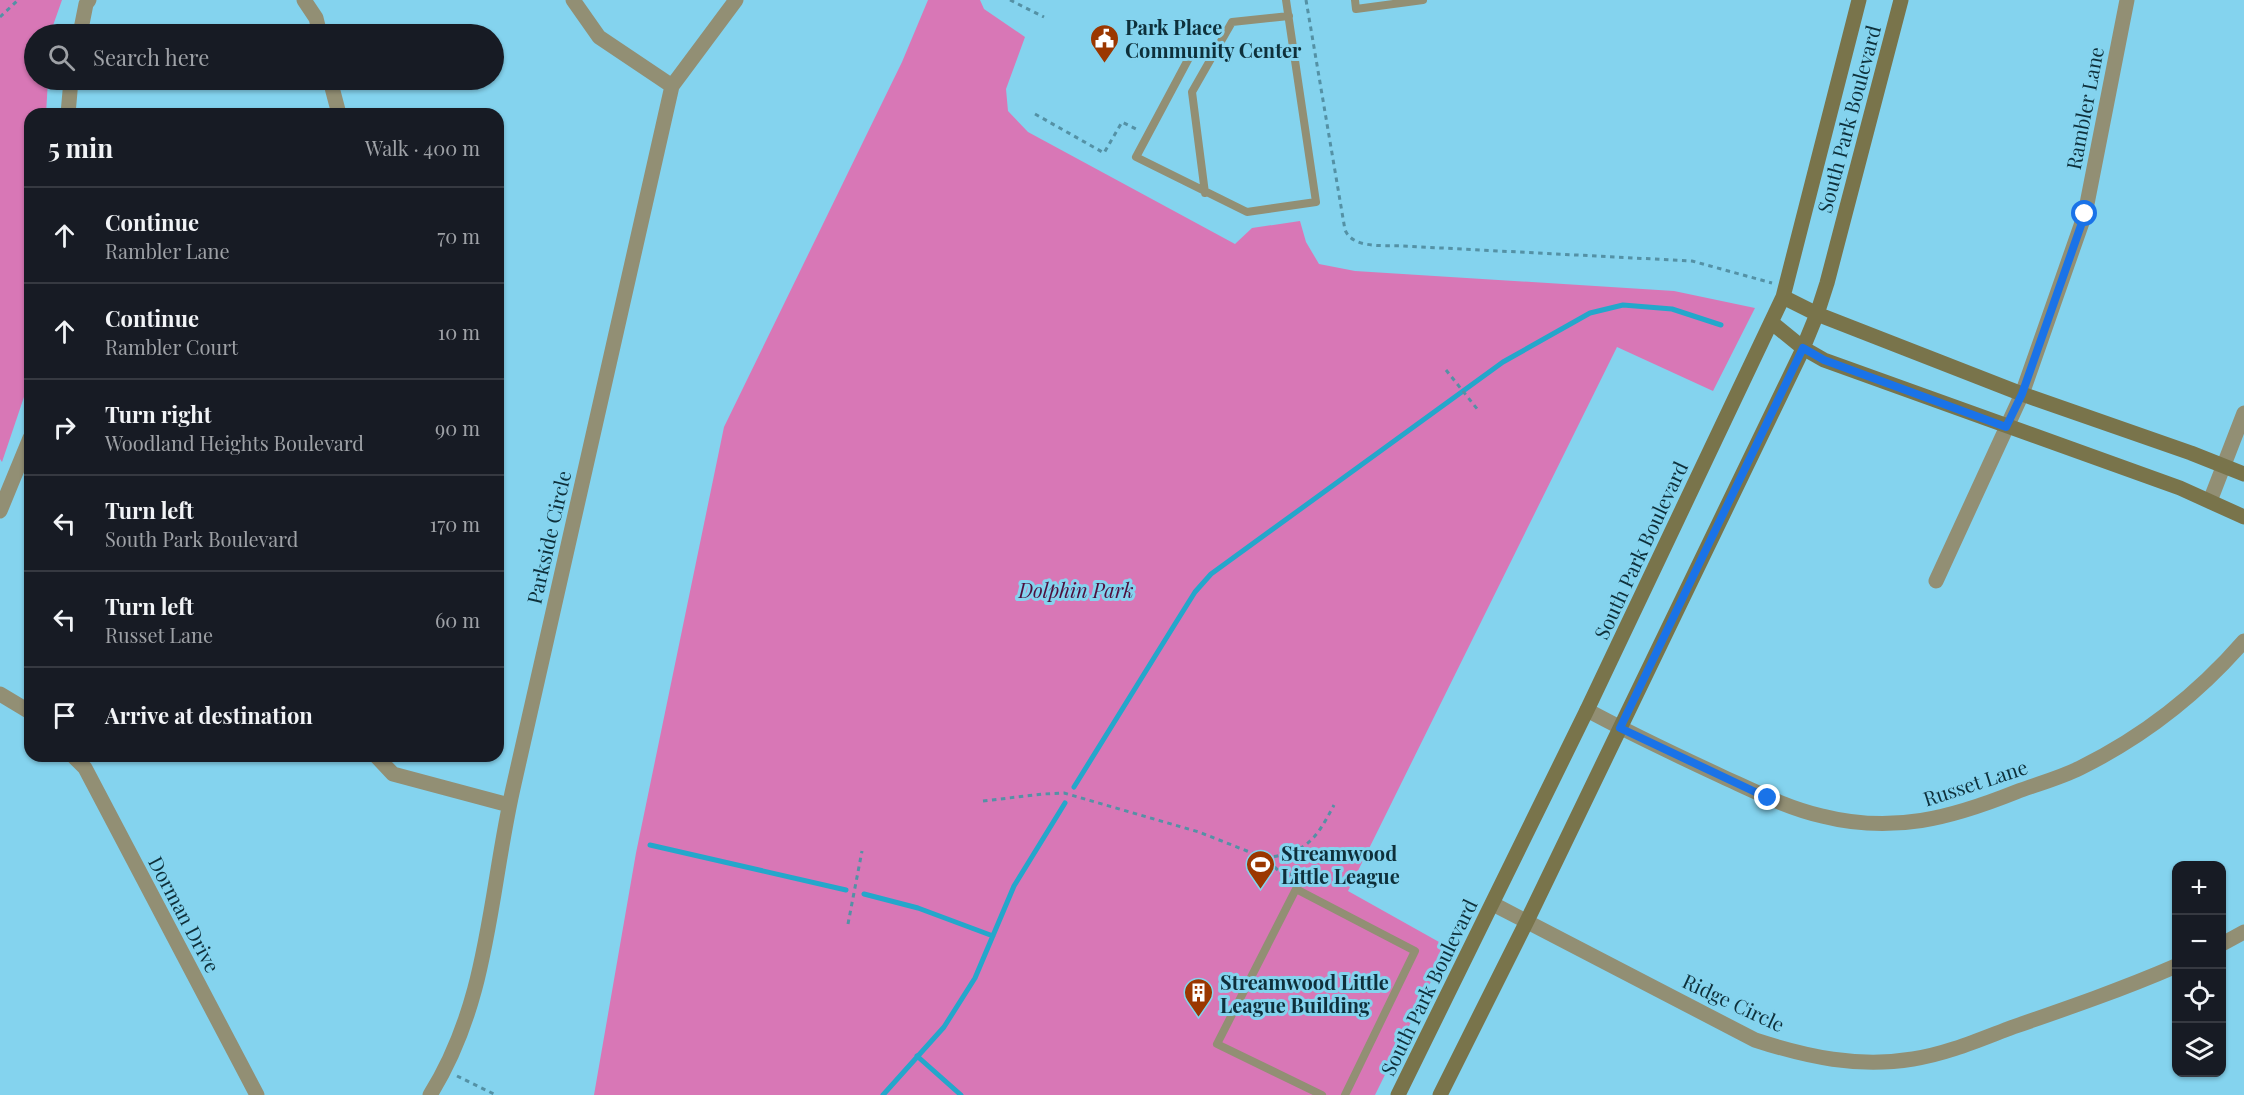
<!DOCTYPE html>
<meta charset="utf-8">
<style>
body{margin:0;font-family:"Playfair Display",serif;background:#242831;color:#f1f3f6}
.controls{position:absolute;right:18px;bottom:18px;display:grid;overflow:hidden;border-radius:12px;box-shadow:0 2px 4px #0004}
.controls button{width:54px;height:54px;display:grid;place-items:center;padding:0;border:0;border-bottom:2px solid #363941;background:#171b24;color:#f1f3f6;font:30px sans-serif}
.stop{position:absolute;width:18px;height:18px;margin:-14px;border:4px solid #1a73e8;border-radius:50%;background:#fff}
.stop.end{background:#1a73e8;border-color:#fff;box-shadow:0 2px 6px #0008}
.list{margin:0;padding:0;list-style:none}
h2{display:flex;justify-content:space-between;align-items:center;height:78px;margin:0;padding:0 24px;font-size:26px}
h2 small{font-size:20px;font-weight:400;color:#9ea1a6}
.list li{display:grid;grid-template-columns:39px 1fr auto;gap:18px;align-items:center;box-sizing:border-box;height:96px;padding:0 24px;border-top:2px solid #363941}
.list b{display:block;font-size:22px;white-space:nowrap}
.list p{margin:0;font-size:20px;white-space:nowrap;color:#9ea1a6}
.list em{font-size:20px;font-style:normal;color:#9ea1a6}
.icon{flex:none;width:33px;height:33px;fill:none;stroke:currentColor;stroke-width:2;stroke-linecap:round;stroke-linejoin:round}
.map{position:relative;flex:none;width:2244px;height:1095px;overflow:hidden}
.search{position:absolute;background:#171b24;box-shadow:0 2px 4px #0004;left:24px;top:24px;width:480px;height:66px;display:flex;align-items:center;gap:15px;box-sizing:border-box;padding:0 21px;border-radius:33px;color:#9ea1a6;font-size:22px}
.panel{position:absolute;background:#171b24;box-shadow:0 2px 4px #0004;left:24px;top:108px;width:480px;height:654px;border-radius:18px}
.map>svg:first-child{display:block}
.green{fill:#d877b6}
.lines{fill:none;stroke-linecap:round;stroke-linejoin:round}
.stream{stroke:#24a7cb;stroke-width:5}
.path{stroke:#5491a5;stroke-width:3;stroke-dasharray:4.5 4.5;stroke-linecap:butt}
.lane{stroke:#928f74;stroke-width:8}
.street{stroke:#928f74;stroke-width:15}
.secondary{stroke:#79744b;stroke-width:15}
.route{stroke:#1a73e8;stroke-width:8}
.labels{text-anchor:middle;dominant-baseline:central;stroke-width:6;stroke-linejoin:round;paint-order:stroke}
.poi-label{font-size:20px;font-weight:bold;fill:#0e303b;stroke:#84d3ee;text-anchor:start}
.street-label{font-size:20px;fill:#0e303b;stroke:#84d3ee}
.park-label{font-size:20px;font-style:italic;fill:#4e0f3c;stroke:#84d3ee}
</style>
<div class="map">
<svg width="2244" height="1095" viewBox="0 0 2244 1095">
<rect width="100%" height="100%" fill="#84d3ee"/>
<path class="green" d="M0 0H62L50 34H34V80H48L46 114H30V354L25 394 2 462 0 459Z
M928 0H980L984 9 1025 37 1006 89 1008 111 1028 132 1235 244 1252 228 1300 221 1306 242 1319 264 1355 271 1674 291 1755 308 1713 391 1617 347 1348 891 1448 947 1375 1095H594L636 853 724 427 902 62Z"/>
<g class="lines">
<path class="stream" d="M1074 787 1175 624 1195 592 1211 574 1503 362 1590 313 1623 305 1672 309 1721 325
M650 845 846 890
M864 894 918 908 993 936
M917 1056 961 1095
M883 1095 944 1027 975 978 1014 886 1065 803"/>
<path class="path" d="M1010 0 1044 17
M1306 0 1345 230C1353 249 1384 245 1403 246L1692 261 1772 283
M0 17 18 0
M1035 114 1104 153 1122 122 1138 130
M1446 370 1478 410
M983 801 1043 794 1064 793 1199 832 1247 851 1265 858 1281 873 1284 883
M1265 858C1307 852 1315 841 1334 805
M1281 873 1312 877
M848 924 862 851
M457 1076 496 1095"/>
<path class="lane" d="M1355 0 1356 9 1423 0
M1190 56 1136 157 1247 212 1316 202 1286 0
M1205 193 1192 92 1232 22 1289 16
M1322 1095 1217 1044 1296 889 1415 951 1345 1095"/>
<path class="street" d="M304 0 316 18 320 34
M573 0 599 37 672 86
M80 34 86 4 89 0
M330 80 339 114
M68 114 71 80
M2210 501 2244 413
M0 511 30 438
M1936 581 2022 394 2085 214 2127 0
M0 694 30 712
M1587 710C1631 734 1676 755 1721 776 1754 791 1787 808 1822 816 1893 834 1951 818 2016 792 2037 784 2060 778 2080 768 2143 737 2198 694 2244 641
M73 756 85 768 257 1095
M376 756 393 774 509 805
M1493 904 1755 1040C1807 1057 1858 1068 1913 1059 1947 1054 1981 1039 2013 1027 2068 1008 2123 989 2176 966
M2222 944 2244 932
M430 1095C490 999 489 892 514 784 566 552 619 319 672 86L736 0"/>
<path class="secondary" d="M1783 297 1817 314 2022 394 2191 453 2244 474
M1771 322 1803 348 1824 360 2180 488 2244 517
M1398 1095 1587 710 1783 297 1859 0
M1440 1095 1527 921 1801 353 1817 314 1827 283 1901 0"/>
</g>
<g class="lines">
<path class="route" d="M1768 798 1620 728 1803 348 1824 360 2006 427 2022 394 2085 214"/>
</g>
<defs>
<symbol id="civic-pin" viewBox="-11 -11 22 30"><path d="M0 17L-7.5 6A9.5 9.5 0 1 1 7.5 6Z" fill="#9b3700" stroke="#84d3ee"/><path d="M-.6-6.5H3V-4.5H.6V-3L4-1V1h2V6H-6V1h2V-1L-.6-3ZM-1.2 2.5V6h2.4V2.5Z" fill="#fff"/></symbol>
<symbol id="stadium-pin" viewBox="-11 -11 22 30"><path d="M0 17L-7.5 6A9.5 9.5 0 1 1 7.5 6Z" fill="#9b3700" stroke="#84d3ee"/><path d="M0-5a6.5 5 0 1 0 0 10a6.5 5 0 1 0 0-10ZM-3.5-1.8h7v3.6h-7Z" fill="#fff"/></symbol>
<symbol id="building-pin" viewBox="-11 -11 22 30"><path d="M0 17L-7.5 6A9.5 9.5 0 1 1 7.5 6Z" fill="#9b3700" stroke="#84d3ee"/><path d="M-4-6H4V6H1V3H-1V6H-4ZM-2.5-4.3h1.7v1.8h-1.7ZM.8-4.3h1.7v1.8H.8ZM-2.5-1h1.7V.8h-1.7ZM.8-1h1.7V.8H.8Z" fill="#fff"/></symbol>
</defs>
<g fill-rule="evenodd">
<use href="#civic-pin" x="1088" y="22" width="33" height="45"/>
<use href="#stadium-pin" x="1244" y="848" width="33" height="45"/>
<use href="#building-pin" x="1182" y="976" width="33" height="45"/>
</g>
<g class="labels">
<g class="poi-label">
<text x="1125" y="26">Park Place<tspan x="1125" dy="23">Community Center</tspan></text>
<text x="1281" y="852">Streamwood<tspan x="1281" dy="23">Little League</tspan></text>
<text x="1220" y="981">Streamwood Little<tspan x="1220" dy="23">League Building</tspan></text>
</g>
<g class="street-label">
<text transform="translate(2084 108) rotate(-79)">Rambler Lane</text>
<text transform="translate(1848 119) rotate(-75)">South Park Boulevard</text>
<text transform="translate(548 537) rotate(-77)">Parkside Circle</text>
<text transform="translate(1640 550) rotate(-65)">South Park Boulevard</text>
<text transform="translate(1975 782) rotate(-18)">Russet Lane</text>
<text transform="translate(185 914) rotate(62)">Dorman Drive</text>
<text transform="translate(1428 987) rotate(-64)">South Park Boulevard</text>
<text transform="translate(1734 1002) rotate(25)">Ridge Circle</text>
</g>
<g class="park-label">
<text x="1076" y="589">Dolphin Park</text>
</g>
</g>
</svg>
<div class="controls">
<button>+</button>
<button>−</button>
<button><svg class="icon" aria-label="locate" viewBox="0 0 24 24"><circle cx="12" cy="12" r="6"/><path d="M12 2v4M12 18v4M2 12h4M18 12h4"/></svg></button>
<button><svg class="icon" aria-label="layers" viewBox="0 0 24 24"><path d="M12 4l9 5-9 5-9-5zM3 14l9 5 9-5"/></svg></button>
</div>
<div class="stop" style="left:2085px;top:214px"></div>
<div class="stop end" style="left:1768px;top:798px"></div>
<div class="search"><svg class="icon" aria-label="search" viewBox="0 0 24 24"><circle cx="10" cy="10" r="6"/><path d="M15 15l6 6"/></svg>Search here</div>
<section class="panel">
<h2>5 min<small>Walk · 400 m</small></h2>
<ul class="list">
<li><svg class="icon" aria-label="ahead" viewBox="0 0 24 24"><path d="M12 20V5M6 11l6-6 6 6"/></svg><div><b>Continue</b><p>Rambler Lane</p></div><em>70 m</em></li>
<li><svg class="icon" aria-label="ahead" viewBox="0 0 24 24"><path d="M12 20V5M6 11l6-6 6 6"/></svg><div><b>Continue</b><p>Rambler Court</p></div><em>10 m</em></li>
<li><svg class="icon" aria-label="right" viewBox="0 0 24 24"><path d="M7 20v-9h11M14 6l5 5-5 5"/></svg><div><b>Turn right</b><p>Woodland Heights Boulevard</p></div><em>90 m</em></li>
<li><svg class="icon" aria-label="left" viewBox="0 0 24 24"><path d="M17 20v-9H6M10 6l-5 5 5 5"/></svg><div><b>Turn left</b><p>South Park Boulevard</p></div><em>170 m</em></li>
<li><svg class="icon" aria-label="left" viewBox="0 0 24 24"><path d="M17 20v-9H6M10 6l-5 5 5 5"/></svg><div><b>Turn left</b><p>Russet Lane</p></div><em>60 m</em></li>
<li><svg class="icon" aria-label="arrive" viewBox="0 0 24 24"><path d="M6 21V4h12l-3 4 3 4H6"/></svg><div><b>Arrive at destination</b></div></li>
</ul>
</section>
</div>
